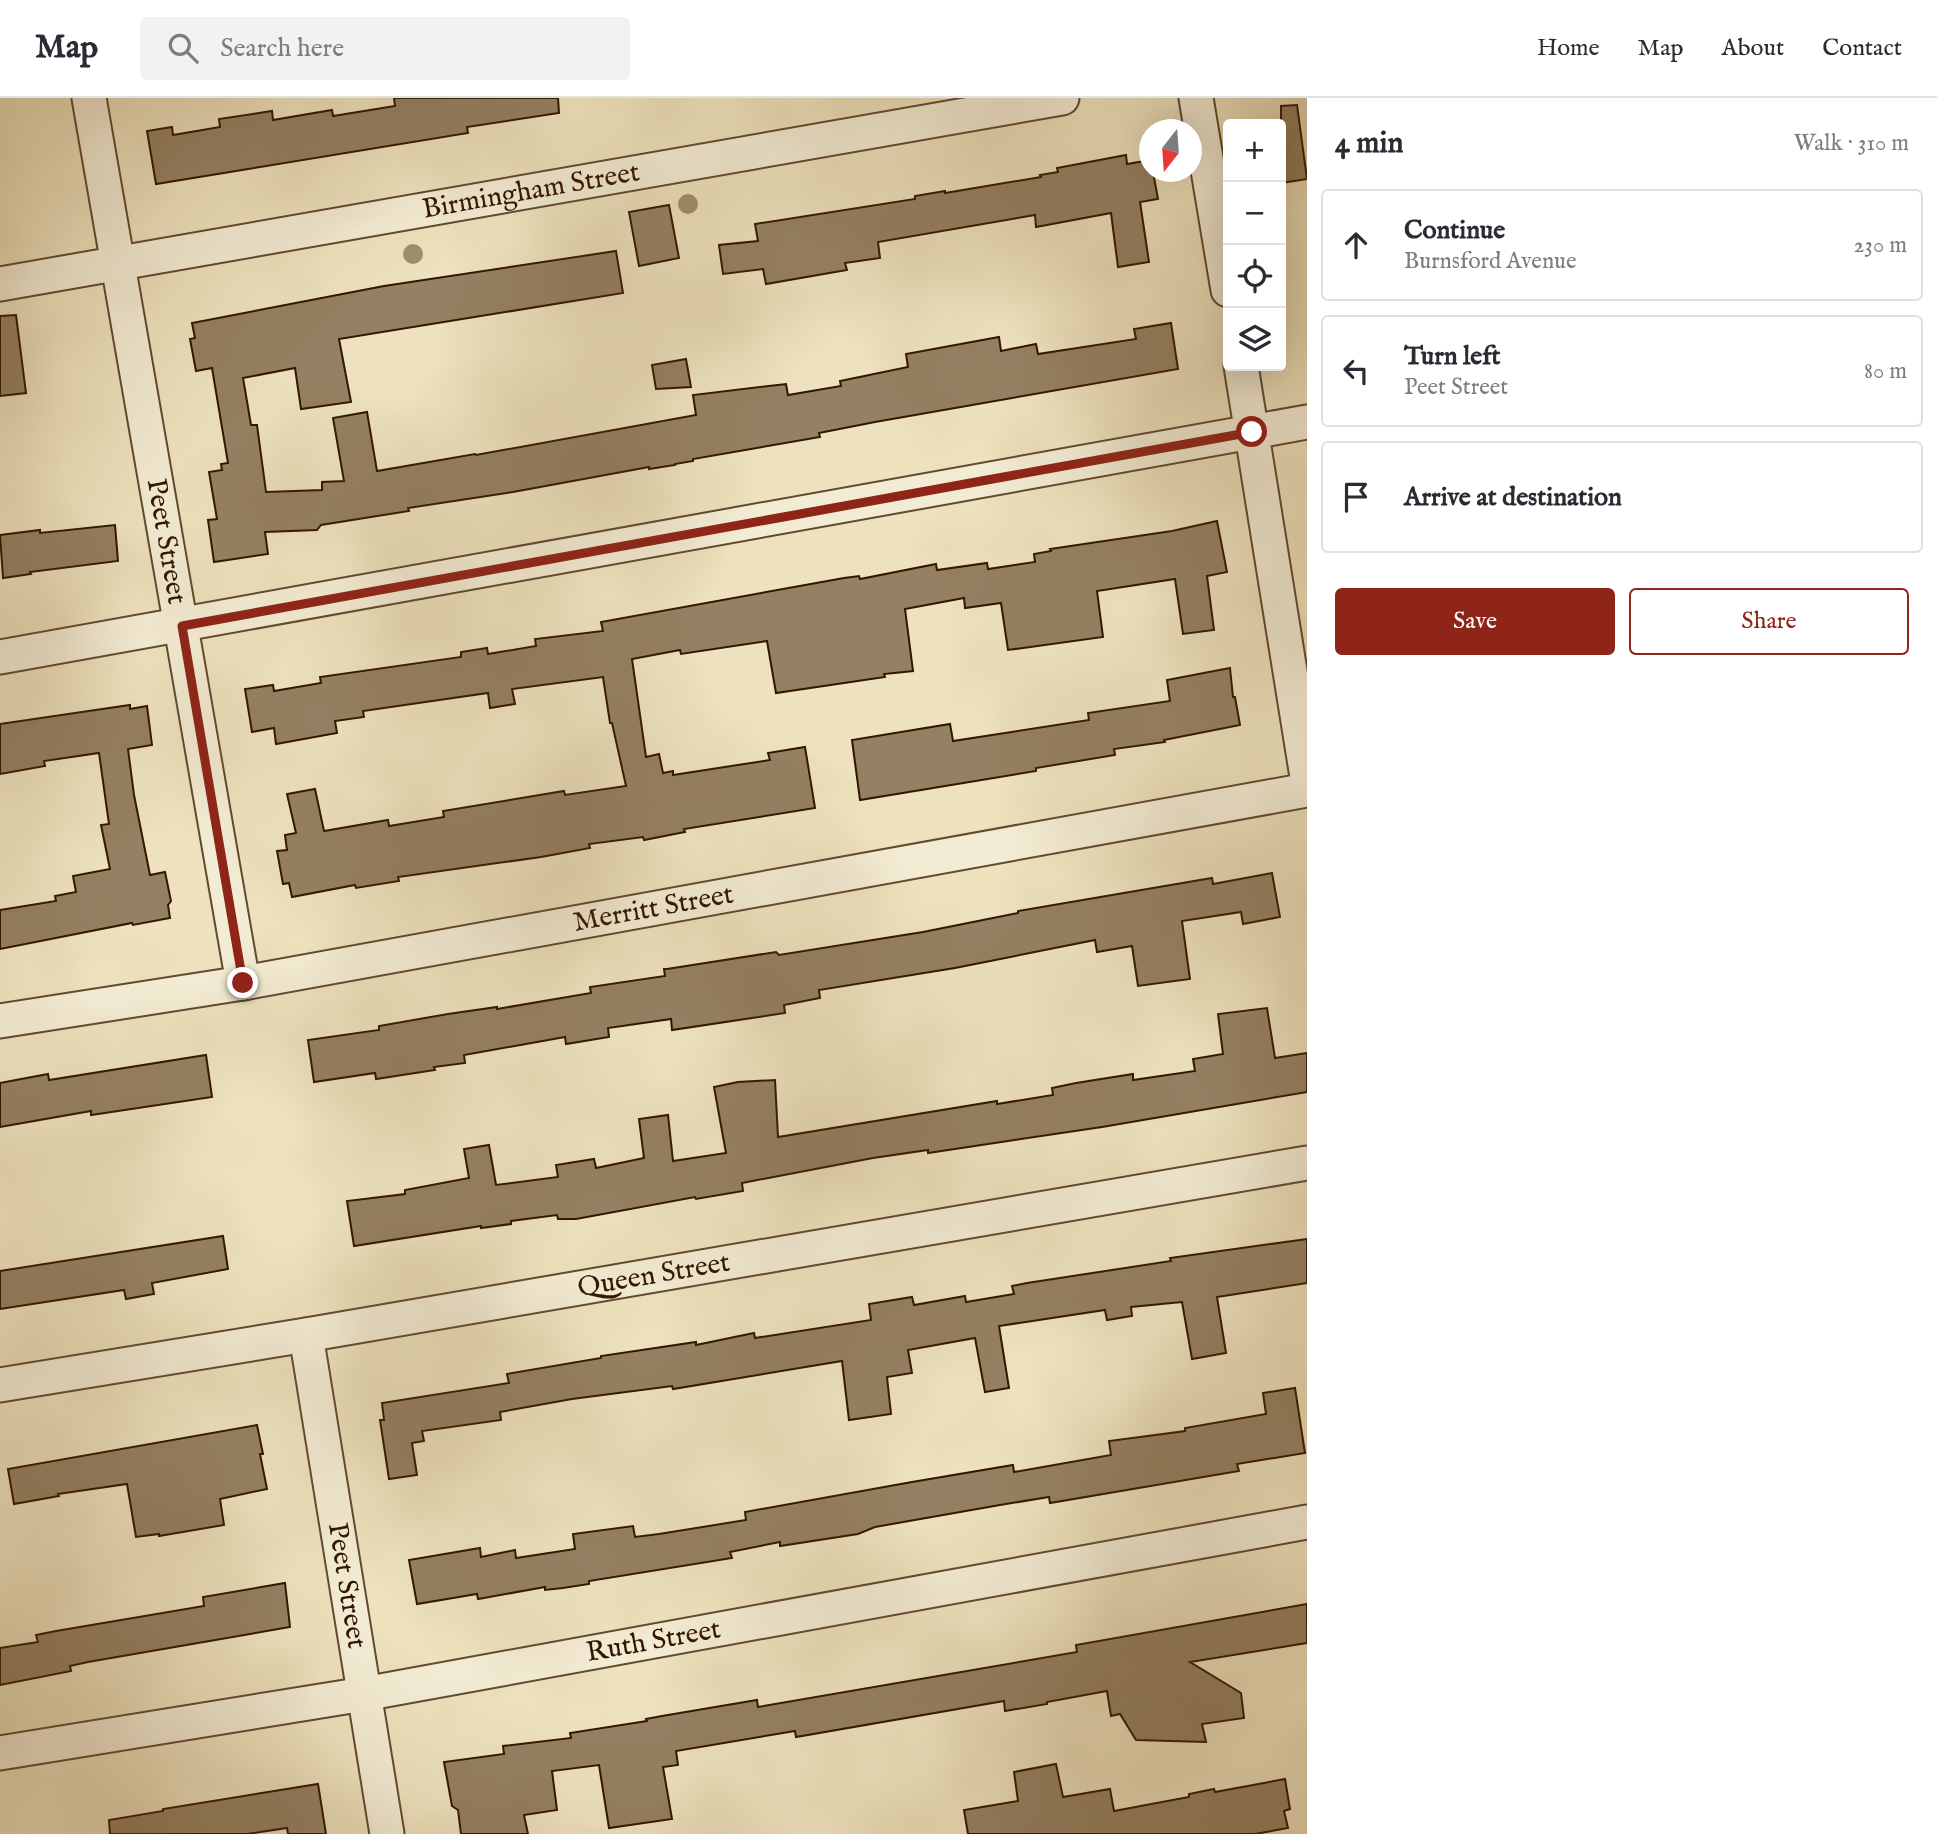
<!DOCTYPE html>
<meta charset="utf-8">
<style>
body{margin:0;font-family:"IM FELL English",serif;background:#f2f2f3;color:#2b2b33}
.controls{position:absolute;right:21px;top:21px;display:grid;overflow:hidden;border-radius:7px;box-shadow:0 7px 28px #0002}
.controls button{width:63px;height:63px;display:grid;place-items:center;padding:0;border:0;border-bottom:2px solid #e1e1e2;background:#fff;color:#2b2b33;font:35px sans-serif}
.compass{position:absolute;left:1139px;top:21px;width:63px;height:63px;border-radius:50%;background:#fff;box-shadow:0 7px 28px #0002;rotate:197deg}
.stop{position:absolute;width:21px;height:21px;margin:-16px;border:5px solid #8f2418;border-radius:50%;background:#fff}
.stop.end{background:#8f2418;border-color:#fff;box-shadow:0 2px 7px #0008}
.list{margin:0;padding:0;list-style:none}
h2{display:flex;justify-content:space-between;align-items:center;height:91px;margin:0;padding:0 28px;font-size:30px}
h2 small{font-size:23px;font-weight:400;color:#7c7c81}
.list li{display:grid;grid-template-columns:46px 1fr auto;gap:21px;align-items:center;box-sizing:border-box;height:112px;margin:0 14px 14px;padding:0 14px;border:2px solid #e1e1e2;border-radius:7px}
.list b{display:block;font-size:26px;white-space:nowrap}
.list p{margin:0;font-size:23px;white-space:nowrap;color:#7c7c81}
.list em{font-size:23px;font-style:normal;color:#7c7c81}
.actions{display:flex;gap:14px;padding:21px 28px}
.actions a{flex:1;padding:16px 0;border:2px solid #8f2418;border-radius:7px;text-align:center;font-size:24px;color:#8f2418}
.actions .main{background:#8f2418;color:#fff}
.icon{flex:none;width:38px;height:38px;fill:none;stroke:currentColor;stroke-width:2;stroke-linecap:round;stroke-linejoin:round}
.map{position:relative;flex:none;width:1307px;height:1736px;overflow:hidden}
header{display:flex;align-items:center;gap:42px;box-sizing:border-box;height:98px;padding:0 35px;background:#fff;border-bottom:2px solid #e1e1e2}
header strong{font-size:33px}
nav{display:flex;gap:38px;margin-inline-start:auto;font-size:24px}
.search{width:490px;height:63px;background:#f2f2f3;display:flex;align-items:center;gap:18px;box-sizing:border-box;padding:0 24px;border-radius:7px;color:#7c7c81;font-size:26px}
main{display:flex}
aside{flex:1;background:#fff}
.map>svg:first-child{display:block}
.building{fill:#948062;stroke:#331600;stroke-width:2}
.lines{fill:none;stroke-linecap:round;stroke-linejoin:round}
.minor-casing{stroke:#62492f;stroke-width:37}
.minor{stroke:#f3ecd4;stroke-width:33}
.tree{fill:#a08e6f}
.route{stroke:#8f2418;stroke-width:9}
.labels{text-anchor:middle;dominant-baseline:central;stroke-width:5;stroke-linejoin:round;paint-order:stroke}
.street-label{font-size:28px;fill:#331600;stroke:#f3ecd4}
</style>
<header>
<strong>Map</strong>
<div class="search"><svg class="icon" aria-label="search" viewBox="0 0 24 24"><circle cx="10" cy="10" r="6"/><path d="M15 15l6 6"/></svg>Search here</div>
<nav><a>Home</a><a>Map</a><a>About</a><a>Contact</a></nav>
</header>
<main>
<div class="map">
<svg width="1307" height="1736" viewBox="0 0 1307 1736">
<rect width="100%" height="100%" fill="#ede2bd"/>
<filter id="stains"><feTurbulence type="fractalNoise" baseFrequency=".00286" numOctaves="4"/><feColorMatrix values="0 0 0 0 .2 0 0 0 0 .09 0 0 0 0 .02 0 0 0 .5 -.17"/></filter>
<radialGradient id="worn" r=".72"><stop offset=".6" stop-color="#630" stop-opacity="0"/><stop offset="1" stop-color="#630" stop-opacity=".3"/></radialGradient>
<path class="building" d="M394 0H558L559 15 467 29 468 35 156 86 147 33 172 29 173 37 220 29 219 21 272 13 273 22 332 12 333 18 395 8Z
M1297 7 1307 81 1281 85V8Z
M1126 57 1127 66 1150 62V74H1153L1158 101 1140 104 1149 164 1118 169 1111 115 1036 129 1035 117 878 144 880 160 845 165 847 172 766 186 763 171 723 176 719 147 758 143 755 126 915 101V98L945 93V95L1041 79 1040 77 1058 74 1057 70Z
M669 107 679 160 639 168 629 114Z
M616 153 623 195 339 241 351 304 301 311 295 270 243 280 251 327H257L266 394 322 392V384L344 383 333 320 367 314 377 373 475 356 476 357 696 317 693 297 786 286 788 297 841 288 840 283 908 269 906 256 999 239 1001 253 1036 246 1038 256 1136 241 1134 231 1171 225 1178 271 875 324 819 335 820 339 693 361V363L675 366V367L649 371V369L513 394 408 410 409 413 321 427 317 432 265 434 268 456 214 464 208 422 217 421 209 374 222 372 221 366 228 365 212 270 196 273 190 241 195 240 192 225 384 188Z
M16 217 26 295 0 298V218Z
M686 261 691 289 656 291 652 267Z
M1217 423 1227 474 1207 478 1214 532 1183 536 1175 481 1097 493 1103 539 1008 552 1001 505 965 510 964 500 905 511 913 573 884 576 885 579 776 595 767 543 681 556 680 552 632 561 646 659 659 656 663 675 673 673V677L770 662 768 655 805 649 815 710 684 731 685 734 644 742 643 739 589 746 590 750 541 759 398 779 399 783 356 790 355 787 292 799 289 785 283 786 277 753 287 752 285 737 296 735 287 696 315 691 324 733 388 722 389 728 444 719 443 713 564 693 565 697 626 688 612 625H610L603 579 512 591 515 606 490 610 488 595 363 613 364 619 335 623 337 635 276 646 274 630 252 634 245 591 273 587 274 593 321 585 320 579 461 559V554L487 550 488 556 536 548 535 541 603 533 601 524 844 480 859 478 860 481 936 466 937 472 987 465 988 471 1035 464 1034 456 1051 453 1050 451 1172 433Z
M115 427 118 463 30 474 31 476 3 480 0 437 40 432V435Z
M1230 570 1233 599H1235L1240 627 1164 642 1165 644 1114 651 1115 657 1036 670V673L860 702 852 642 950 626 953 643 1089 622 1088 615 1170 603 1167 582Z
M130 607V611L147 608 152 647 128 651 134 697 150 777 165 774 171 803 168 807 170 820 133 827 132 825 0 851V812L56 803 55 798 76 794 73 778 110 771 101 727 109 726 99 655 44 663 45 668 0 676V626Z
M1272 775 1280 819 1243 826 1241 814 1182 823 1190 881 1138 888 1132 848 1097 854 1095 842 955 870 819 892 820 900 784 907 785 915 672 932 671 921 608 930 609 939 566 946 565 939 464 957 465 965 434 969 435 972 376 981 375 975 314 984 308 942 379 932V928L448 916 497 909V911L591 895 590 889 665 878 664 871H667L776 854 779 857 923 834 1018 815V813L1212 780 1213 786Z
M1267 910 1275 960 1307 955V994L1102 1029 928 1055V1052L873 1060 742 1085 743 1093 696 1101 695 1099 576 1121H558L557 1117 511 1123V1126L481 1130V1128L354 1148 347 1103 405 1096V1092L469 1080 464 1051 489 1047 496 1087 558 1079 556 1067 594 1061 596 1070 644 1060 639 1021 668 1017 673 1063 726 1055 714 989 738 984 775 982 778 1039 997 1003V1006L1053 997 1052 990 1076 985 1133 976V982L1195 973 1193 961 1223 956 1218 916Z
M206 957 212 999 91 1017V1013L0 1029V985L48 976 49 982Z
M223 1138 228 1171 152 1185 154 1196 126 1201 124 1192 0 1211V1173Z
M1307 1141V1185L1217 1199 1226 1255 1192 1261 1182 1204 1131 1209 1132 1218 1107 1222 1105 1212 999 1228 1009 1290 985 1294 975 1240 908 1252 912 1275 887 1279 891 1316 849 1322 842 1263 673 1291 672 1288 572 1301 500 1314 501 1322 422 1333 424 1343 412 1345 417 1377 389 1381 380 1322H384L382 1305 509 1285 507 1276 601 1260V1258L696 1244V1247L754 1235 755 1240 871 1222 869 1206 912 1199 914 1207 965 1198 966 1204 1014 1196 1012 1188 1027 1185 1171 1163 1170 1160Z
M1295 1290 1305 1355 1237 1366 1239 1373 1050 1405 1049 1399 1000 1407 875 1429 858 1436 780 1448V1444L730 1454 732 1460 589 1483V1486L563 1490 545 1492V1489L478 1501 477 1496 417 1506 409 1462 480 1450 481 1459 515 1452 516 1460 575 1451 573 1436 633 1428 635 1439 659 1436 746 1422 745 1414 912 1384 1013 1367 1014 1374 1111 1357 1109 1343 1185 1333V1330L1266 1316 1263 1295Z
M257 1327 263 1356H260L267 1391 220 1401 224 1427 159 1438V1436L136 1439 127 1386 58 1396 59 1398 14 1406 8 1371Z
M285 1485 290 1529 88 1564 70 1568 71 1573 0 1587V1550L38 1544 36 1537 56 1533 204 1508 203 1499Z
M1307 1506V1545L1190 1564 1241 1595 1244 1620 1202 1626 1206 1644 1136 1642 1120 1616 1111 1618 1107 1593 1047 1604V1606L1005 1613 1004 1603 796 1639 795 1633 676 1653 678 1667 663 1669 672 1721 609 1730 599 1667 552 1673 557 1712 524 1717 528 1736H461L458 1712 452 1708 444 1664 504 1656 503 1648 571 1640 570 1635 647 1623 646 1621 662 1618 757 1602 758 1609 1077 1554 1076 1547Z
M1056 1666 1063 1699 1110 1691 1114 1713 1189 1699V1696L1214 1691 1215 1694 1285 1681 1290 1711 1284 1713 1288 1730 1255 1736H968L964 1712 1018 1703 1014 1674Z
M318 1686 326 1736H288L287 1730 247 1736H110L109 1722 163 1713V1711Z"/>
<g class="lines">
<defs>
<g id="minor">
<path id="s1" d="M89 0 243 885"/>
<path d="M1196 0 1228 192"/>
<path id="s2" d="M0 186 1062 0"/>
<path d="M1241 268 1307 679"/>
<path d="M0 559 1307 324"/>
<path id="s3" d="M0 923 243 885 1307 692"/>
<path id="s4" d="M306 1237 387 1736"/>
<path id="s5" d="M0 1287 306 1237 1307 1065"/>
<path id="s6" d="M0 1655 364 1596 1307 1424"/>
</g>
</defs>
<use href="#minor" class="minor-casing"/>
<use href="#minor" class="minor"/>
</g>
<g class="tree">
<circle cx="688" cy="106" r="10"/>
<circle cx="413" cy="156" r="10"/>
</g>
<g class="lines">
<path class="route" d="M243 885 182 528 1252 334"/>
</g>
<g class="labels">
<g class="street-label">
<text stroke="none"><textPath href="#s2" startOffset="539">Birmingham Street</textPath></text>
<text stroke="none"><textPath href="#s1" startOffset="450">Peet Street</textPath></text>
<text stroke="none"><textPath href="#s3" startOffset="663">Merritt Street</textPath></text>
<text stroke="none"><textPath href="#s5" startOffset="663">Queen Street</textPath></text>
<text stroke="none"><textPath href="#s4" startOffset="254">Peet Street</textPath></text>
<text stroke="none"><textPath href="#s6" startOffset="663">Ruth Street</textPath></text>
</g>
</g>
<rect width="100%" height="100%" filter="url(#stains)"/>
<rect width="100%" height="100%" fill="url(#worn)"/>
</svg>
<div class="controls">
<button>+</button>
<button>−</button>
<button><svg class="icon" aria-label="locate" viewBox="0 0 24 24"><circle cx="12" cy="12" r="6"/><path d="M12 2v4M12 18v4M2 12h4M18 12h4"/></svg></button>
<button><svg class="icon" aria-label="layers" viewBox="0 0 24 24"><path d="M12 4l9 5-9 5-9-5zM3 14l9 5 9-5"/></svg></button>
</div>
<svg class="compass" viewBox="-18 -18 36 36"><path d="M0-13l5 13h-10z" fill="#e53935"/><path d="M0 13l5-13h-10z" fill="#7c7c81"/></svg>
<div class="stop" style="left:1252px;top:334px"></div>
<div class="stop end" style="left:243px;top:885px"></div>
</div>
<aside>
<h2>4 min<small>Walk · 310 m</small></h2>
<ul class="list">
<li><svg class="icon" aria-label="ahead" viewBox="0 0 24 24"><path d="M12 20V5M6 11l6-6 6 6"/></svg><div><b>Continue</b><p>Burnsford Avenue</p></div><em>230 m</em></li>
<li><svg class="icon" aria-label="left" viewBox="0 0 24 24"><path d="M17 20v-9H6M10 6l-5 5 5 5"/></svg><div><b>Turn left</b><p>Peet Street</p></div><em>80 m</em></li>
<li><svg class="icon" aria-label="arrive" viewBox="0 0 24 24"><path d="M6 21V4h12l-3 4 3 4H6"/></svg><div><b>Arrive at destination</b></div></li>
</ul>
<div class="actions"><a class="main">Save</a><a>Share</a></div>
</aside>
</main>
